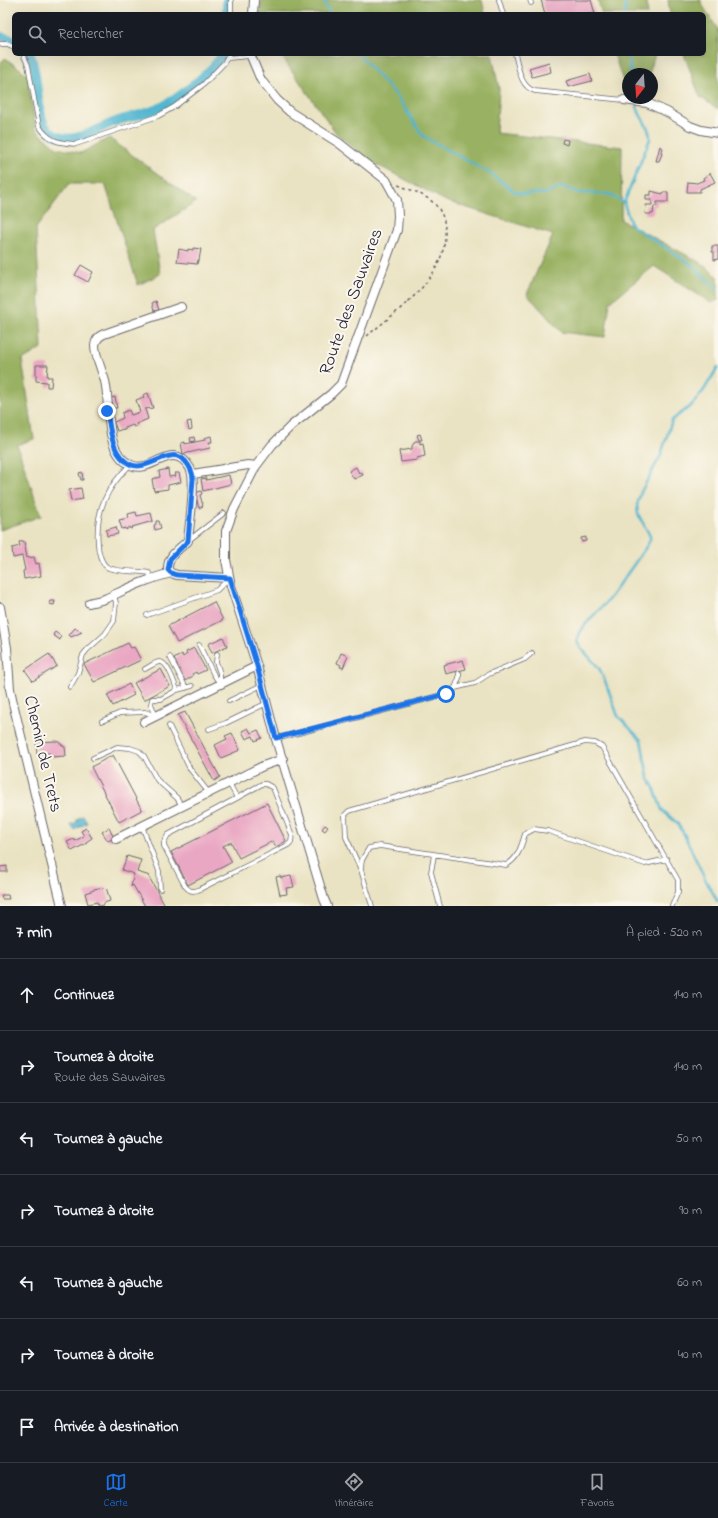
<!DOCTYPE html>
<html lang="fr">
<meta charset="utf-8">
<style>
body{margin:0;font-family:"Indie Flower",sans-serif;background:#20242c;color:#f1f3f6}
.compass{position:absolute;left:622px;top:68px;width:36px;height:36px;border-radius:50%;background:#171b24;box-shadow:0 4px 16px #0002;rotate:197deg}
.stop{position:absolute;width:12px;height:12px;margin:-9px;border:3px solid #1a73e8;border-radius:50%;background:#fff}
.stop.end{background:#1a73e8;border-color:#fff;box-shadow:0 1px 4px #0008}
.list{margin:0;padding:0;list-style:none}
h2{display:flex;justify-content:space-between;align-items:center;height:52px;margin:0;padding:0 16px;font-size:17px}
h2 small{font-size:13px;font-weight:400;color:#9ea1a6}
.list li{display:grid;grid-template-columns:26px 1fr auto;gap:12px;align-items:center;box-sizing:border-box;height:72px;padding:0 16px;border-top:1px solid #363941}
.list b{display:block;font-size:15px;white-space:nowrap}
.list p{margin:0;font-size:13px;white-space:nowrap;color:#9ea1a6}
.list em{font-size:13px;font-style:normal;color:#9ea1a6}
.icon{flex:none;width:22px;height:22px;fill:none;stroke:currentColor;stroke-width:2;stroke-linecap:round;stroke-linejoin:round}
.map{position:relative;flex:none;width:718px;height:906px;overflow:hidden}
.search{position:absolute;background:#171b24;box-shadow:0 4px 16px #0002;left:12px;right:12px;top:12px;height:44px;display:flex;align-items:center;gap:10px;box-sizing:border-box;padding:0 14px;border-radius:6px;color:#9ea1a6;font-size:15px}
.sheet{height:556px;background:#171b24}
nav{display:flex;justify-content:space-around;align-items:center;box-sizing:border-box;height:56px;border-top:1px solid #363941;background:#171b24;font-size:11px;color:#9ea1a6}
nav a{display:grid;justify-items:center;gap:2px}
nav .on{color:#1a73e8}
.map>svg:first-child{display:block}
.forest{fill:#99b162;stroke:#5e6a4e}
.water{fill:#51b6d0;stroke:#3a6c86}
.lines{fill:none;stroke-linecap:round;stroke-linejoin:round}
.stream{stroke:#51b6d0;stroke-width:2.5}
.canal{stroke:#51b6d0;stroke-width:9}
.building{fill:#eaa7c3}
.service-casing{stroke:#68666b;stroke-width:5.5}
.minor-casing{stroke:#68666b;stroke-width:10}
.path{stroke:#68666b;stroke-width:1.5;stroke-dasharray:3 3;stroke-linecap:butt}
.service{stroke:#fff;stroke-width:4}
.minor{stroke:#fff;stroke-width:8}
.route{stroke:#1a73e8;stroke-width:5}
.labels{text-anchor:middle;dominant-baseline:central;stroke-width:4;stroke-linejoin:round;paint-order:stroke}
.street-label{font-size:18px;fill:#22223b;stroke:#fbf7ec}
</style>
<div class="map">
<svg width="718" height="906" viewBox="0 0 718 906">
<rect width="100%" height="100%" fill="#fbf7ec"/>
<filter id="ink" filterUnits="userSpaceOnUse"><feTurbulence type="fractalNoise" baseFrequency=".025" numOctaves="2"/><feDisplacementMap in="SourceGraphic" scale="8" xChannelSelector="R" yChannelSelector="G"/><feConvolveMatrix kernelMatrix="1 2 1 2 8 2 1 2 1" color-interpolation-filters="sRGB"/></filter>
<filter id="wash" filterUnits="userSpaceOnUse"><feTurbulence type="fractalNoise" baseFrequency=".012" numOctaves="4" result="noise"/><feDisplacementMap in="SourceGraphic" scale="16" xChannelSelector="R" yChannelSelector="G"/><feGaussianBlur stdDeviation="0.9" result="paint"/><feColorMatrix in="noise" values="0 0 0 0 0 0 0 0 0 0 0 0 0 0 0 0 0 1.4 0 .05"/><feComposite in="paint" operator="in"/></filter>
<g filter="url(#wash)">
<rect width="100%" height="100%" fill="#eae3c3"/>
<path class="forest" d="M261 0H482L485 14H260Z
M598 0H646L648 14H602Z
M668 0H701V3L718 30V109L700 97 684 54H704V14H670Z
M280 54H492L499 89 496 133 622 147 621 220 703 264 718 277V300L711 303 654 266 610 302 605 337 561 332 527 294 553 235 446 201 370 161 336 133Z
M614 54H655L649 74H628V83L624 84Z
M5 58 27 74 36 130 57 148 81 153 109 138 196 202 153 230 160 274 138 285 105 184H69L36 228 42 348 22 360 34 439 17 445 41 516 0 530V63Z"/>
<path class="water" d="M83 816 87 823 74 830 71 825 77 822V819Z"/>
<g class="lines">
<path class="stream" d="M323 0 330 14
M625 14 626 0
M358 54 397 96 423 136 491 174 515 192 525 194 547 193 561 187 582 193 609 194 624 203
M628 54 631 74
M637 106C639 118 651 127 650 139L624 203 631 225 692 265 718 290
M718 367 704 390 692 405 672 420 661 455 641 492 637 505 638 514 650 536V540L648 544C635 563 622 582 608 600 597 614 581 623 577 642L581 648 599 668 605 681 618 716 641 740 648 777 654 788 662 810 677 823 684 834 705 879 718 902"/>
<path class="canal" d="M226 14 227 0
M0 36 14 40
M30 54C39 73 36 115 47 128 52 135 63 139 71 138 87 137 102 126 117 121 131 116 147 114 161 107 180 98 212 71 223 54"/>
</g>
<g id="blocks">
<path class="building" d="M541 0H591L595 14H545Z
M549 62 551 72 532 77 529 68Z
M590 74 592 81 568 87 566 81Z
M563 139 568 140 567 145 562 143Z
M660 146 663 148 661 152 662 154 659 161H656Z
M710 173 715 182 700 189V192H687L688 182 697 183 704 180 703 178Z
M651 191 663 194V192H668V202H657V206H654L653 214H645L646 205H652V200H646V195H651Z
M712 246H718V259L714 260V252H712Z
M193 248 201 249 199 260H198L197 264 177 262 179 249 188 251V249L193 250Z
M81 265 93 272 88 282 75 275Z
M156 301 159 310 154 311 152 303Z
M36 365H48L47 377H52L51 387H47V382L36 381Z
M148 393 153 408 145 409 148 419 136 424 137 426 134 427 133 425 125 428V430H123V429L117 431 114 422 123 418 122 413 129 410 131 415 140 412 136 400 144 397 143 395Z
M115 397 117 408H113L111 398Z
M191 421 192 429 189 430 187 422Z
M420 434 422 440H419L417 435Z
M211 436 212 442H209L210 448 183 454 181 443 185 442V444L205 440 204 438Z
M194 437 195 441 191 442 190 438Z
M415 441H420V444L423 443 425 456 417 458V460L401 462 399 451 412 449V446Z
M356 467 359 473 362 472 363 475 354 479 349 471Z
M168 469 169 477 176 476 175 473H179L181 482 168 485V489L154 491 152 479 160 477 159 471Z
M82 472 83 480H81L79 473Z
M229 475 231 484 203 491 201 479 206 478V480Z
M81 488 83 499 71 501 69 490Z
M201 491 202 494 200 495 203 506 199 508 195 493Z
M136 512 137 516 151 513 153 521 132 527 133 528 131 529 130 527 126 530V528L122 529 119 520 129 518 128 514Z
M156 521H159L161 528 155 530 154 525 156 524Z
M116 527 118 534 107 536 106 530Z
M586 537V541L582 542 581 538Z
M24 541 27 558 34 557 36 564 39 563 41 576 24 579 23 571 25 570 22 556 13 558 12 548 20 546 19 542Z
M50 601H55L54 605 49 604Z
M214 602 223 620 177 643 168 626Z
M75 628 82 632 71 637 69 635Z
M55 632 61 636 60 640 53 635Z
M223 637 227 646 212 653 208 644Z
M128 643 131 648 134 647 141 660 94 682 84 664Z
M194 648 206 670 197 674 196 672 192 674 193 676 185 681 174 659 182 654 183 657 187 654 186 652Z
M341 653 348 656 343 668 340 667 341 665 337 663Z
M49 654 57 666 33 681 25 670Z
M463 660 466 669 446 674 444 665Z
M161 669 170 686 144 700 134 683Z
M129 684 134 695 113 706 107 695Z
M185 712 220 777 214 781 178 715Z
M248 728 251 733 258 730 262 738 255 741 253 736 246 739 242 731Z
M232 733 240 750 221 758 215 745 227 739 225 736Z
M57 741 65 747 66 756 50 757V753L37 754 36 742Z
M113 755 142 810 119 822 91 767Z
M267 803 286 841 276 847 273 841 239 858 231 842 223 846 232 862 188 885 171 852Z
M325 825 328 827 325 831 322 829Z
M86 828 92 838 86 842 87 843 72 851 67 842 74 839 75 841 84 836 81 831Z
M109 828 114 838 108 841 102 832Z
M127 856 141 860 137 872 150 876 149 877 165 906H145L133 885 131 887 134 874 122 870Z
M7 866V872H1L0 867Z
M280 876 281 878 291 876 294 887 286 888 287 894 280 895 276 877Z
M106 887 110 901 104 903V905L99 906 97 902 88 904 85 893 94 890V889L99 888 100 889Z
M1 895H8L9 899H2Z"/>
</g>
</g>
<g filter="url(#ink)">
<use href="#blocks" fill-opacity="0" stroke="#68666b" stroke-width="1"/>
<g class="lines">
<defs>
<path id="service" d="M499 0 503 14
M530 0 531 3
M231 14V0
M0 44H7L14 47
M23 54 28 65 39 126C49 141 58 143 76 144L158 116 174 107 204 84 224 63 229 54
M515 54C519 68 520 87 535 91L624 100
M228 58 250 56
M130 465C107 487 95 511 98 544 98 551 101 563 107 567 114 572 139 571 149 573L151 579
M189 540 224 513
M147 615 217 590 229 578
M199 645 214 675 220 684V673L216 662 217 654
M170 657 186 688
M70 687 78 673 83 655 87 650 105 634 114 621 116 603 114 595
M455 688 459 678V673
M177 690 192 686
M229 701 262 685
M102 721 120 713 145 712 156 716 151 704 152 699H161L177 690C175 684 167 660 159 662 154 663 149 667 145 669
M169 726 190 769 209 793
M209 729 226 723 267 703
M276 739 446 694 455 688 475 683 489 674 525 659 532 653
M93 758 117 747 130 748 139 751 144 756 157 780 177 798 182 806
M229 783 237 798 168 835 164 842V846L185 886C189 891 192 892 198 890L288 845 291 842 292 835 273 788 266 784H262L237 798
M142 826 159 871 160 889
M434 855 431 872 440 906
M361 868 362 860 369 848 380 846 506 865C518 859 521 847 525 834L534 829 548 831 645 864 667 859
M372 906 361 870 346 837 345 815 349 811 585 742 595 743 602 747 678 880V892L672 906"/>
<path id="minor" d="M253 14 254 0
M250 54 261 80 277 100 290 112 339 143 386 180 397 200 398 216 397 230 341 384 331 394 291 426 272 445 256 466 234 509 226 531V560L231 586 257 666 276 739 324 899 327 906
M624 100 647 103 667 112 690 126 701 130 718 133
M181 307 104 334C99 336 96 339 95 345 95 356 102 370 105 381 111 405 103 452 131 465 152 475 172 438 190 468 197 479 189 526 188 541 179 549 167 556 168 570L171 573 177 575 229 578
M193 474 248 465 256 466
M89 603C95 601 101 601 107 598 129 588 147 579 171 573
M0 607 7 648 10 689 13 703 62 906
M144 722 257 666
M116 839 263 766 283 759"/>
</defs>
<use href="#service" class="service-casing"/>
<use href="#minor" class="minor-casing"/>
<path class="path" d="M367 336C399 309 443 281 445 236 447 203 425 195 398 185"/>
<use href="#service" class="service"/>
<use href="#minor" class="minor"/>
</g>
</g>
<g class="lines" filter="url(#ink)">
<path class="route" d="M107 411C110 427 111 449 124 460 145 480 168 441 186 462 190 467 193 472 193 479L188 541 170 559 168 570 171 573 177 575 230 578 257 666 276 738 446 694"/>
</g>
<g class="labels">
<g class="street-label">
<text transform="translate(352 302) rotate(-70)">Route des Sauvaires</text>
<text transform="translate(42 754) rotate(77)">Chemin de Trets</text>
</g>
</g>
</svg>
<svg class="compass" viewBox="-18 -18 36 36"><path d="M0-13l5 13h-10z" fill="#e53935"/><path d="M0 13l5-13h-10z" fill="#9ea1a6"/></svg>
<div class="stop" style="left:446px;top:694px"></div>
<div class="stop end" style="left:107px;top:411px"></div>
<div class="search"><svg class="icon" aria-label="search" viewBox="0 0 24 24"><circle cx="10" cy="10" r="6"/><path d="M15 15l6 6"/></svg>Rechercher</div>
</div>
<section class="sheet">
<h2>7 min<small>À pied · 520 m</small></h2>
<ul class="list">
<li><svg class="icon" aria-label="ahead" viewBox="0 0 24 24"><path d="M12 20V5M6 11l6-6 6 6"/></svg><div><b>Continuez</b></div><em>140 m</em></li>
<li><svg class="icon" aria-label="right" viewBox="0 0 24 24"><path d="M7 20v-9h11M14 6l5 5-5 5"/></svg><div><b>Tournez à droite</b><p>Route des Sauvaires</p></div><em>140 m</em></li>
<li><svg class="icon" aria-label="left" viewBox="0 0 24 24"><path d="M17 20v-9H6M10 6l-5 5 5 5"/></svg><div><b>Tournez à gauche</b></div><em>50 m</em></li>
<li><svg class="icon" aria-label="right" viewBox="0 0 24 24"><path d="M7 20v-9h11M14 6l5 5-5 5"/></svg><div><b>Tournez à droite</b></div><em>90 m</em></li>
<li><svg class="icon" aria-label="left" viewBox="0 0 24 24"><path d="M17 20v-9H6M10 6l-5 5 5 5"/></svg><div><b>Tournez à gauche</b></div><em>60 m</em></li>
<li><svg class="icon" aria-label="right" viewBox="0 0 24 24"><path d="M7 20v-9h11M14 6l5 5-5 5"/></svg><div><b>Tournez à droite</b></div><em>40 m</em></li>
<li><svg class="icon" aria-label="arrive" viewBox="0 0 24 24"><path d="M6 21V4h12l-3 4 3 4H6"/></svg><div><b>Arrivée à destination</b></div></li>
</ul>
</section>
<nav>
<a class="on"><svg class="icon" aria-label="map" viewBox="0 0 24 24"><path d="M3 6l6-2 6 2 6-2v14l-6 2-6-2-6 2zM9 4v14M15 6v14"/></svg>Carte</a>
<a><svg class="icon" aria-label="directions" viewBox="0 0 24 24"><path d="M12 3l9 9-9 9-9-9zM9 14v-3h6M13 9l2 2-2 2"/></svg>Itinéraire</a>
<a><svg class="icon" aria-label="saved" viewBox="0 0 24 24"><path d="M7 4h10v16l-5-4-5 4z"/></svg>Favoris</a>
</nav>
